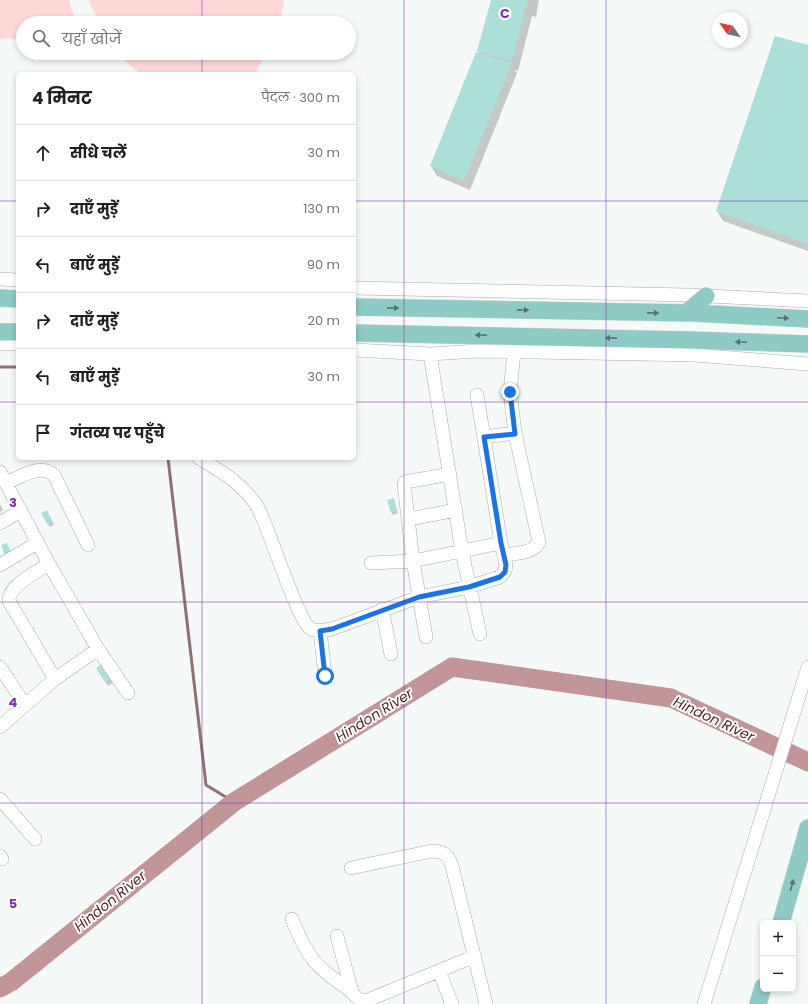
<!DOCTYPE html>
<html lang="hi">
<meta charset="utf-8">
<style>
body{margin:0;font-family:Poppins,"Noto Sans Devanagari",sans-serif;background:#f2f2f2;color:#202124}
.controls{position:absolute;right:12px;bottom:12px;display:grid;overflow:hidden;border-radius:6px;box-shadow:0 2px 6px #0003}
.controls button{width:36px;height:36px;display:grid;place-items:center;padding:0;border:0;border-bottom:1px solid #e0e0e0;background:#fff;color:#202124;font:20px sans-serif}
.compass{position:absolute;left:712px;top:12px;width:36px;height:36px;border-radius:50%;background:#fff;box-shadow:0 2px 6px #0003;rotate:304deg}
.stop{position:absolute;width:12px;height:12px;margin:-9px;border:3px solid #1a73e8;border-radius:50%;background:#fff}
.stop.end{background:#1a73e8;border-color:#fff;box-shadow:0 1px 4px #0008}
.list{margin:0;padding:0;list-style:none}
h2{display:flex;justify-content:space-between;align-items:center;height:52px;margin:0;padding:0 16px;font-size:17px}
h2 small{font-size:13px;font-weight:400;color:#757577}
.list li{display:grid;grid-template-columns:26px 1fr auto;gap:12px;align-items:center;box-sizing:border-box;height:56px;padding:0 16px;border-top:1px solid #e0e0e0}
.list b{display:block;font-size:15px;white-space:nowrap}
.list em{font-size:13px;font-style:normal;color:#757577}
.icon{flex:none;width:22px;height:22px;fill:none;stroke:currentColor;stroke-width:2;stroke-linecap:round;stroke-linejoin:round}
.map{position:relative;flex:none;width:808px;height:1004px;overflow:hidden}
.search{position:absolute;background:#fff;box-shadow:0 2px 6px #0003;left:16px;top:16px;width:340px;height:44px;display:flex;align-items:center;gap:10px;box-sizing:border-box;padding:0 14px;border-radius:22px;color:#757577;font-size:15px}
.panel{position:absolute;background:#fff;box-shadow:0 2px 6px #0003;left:16px;top:72px;width:340px;height:388px;border-radius:6px}
.map>svg:first-child{display:block}
.green{fill:#ffd8d9}
.shadow{fill:#0003}
.lines{fill:none;stroke-linecap:round;stroke-linejoin:round}
.stream{stroke:#907173;stroke-width:3}
.river{stroke:#c29698;stroke-width:19}
.building{fill:#acdfd7}
.minor-casing{stroke:#a8adac;stroke-width:14}
.major-casing{stroke:#d6d6d6;stroke-width:18}
.minor{stroke:#fff;stroke-width:13}
.major{stroke:#8dcbc4;stroke-width:17}
.oneway{fill:#547470}
.route{stroke:#1a73e8;stroke-width:5}
.grid{fill:none;stroke:#7b2cbf;stroke-width:1;stroke-opacity:0.55}
.labels{text-anchor:middle;dominant-baseline:central;stroke-width:4;stroke-linejoin:round;paint-order:stroke}
.water-label{font-size:14px;font-style:italic;fill:#541c23;stroke:#fff}
.grid-label{font-size:13px;text-anchor:middle;font-weight:bold;fill:#7b2cbf;stroke:#fff;stroke-width:4;stroke-linejoin:round;paint-order:stroke}
</style>
<div class="map">
<svg width="808" height="1004" viewBox="0 0 808 1004">
<rect width="100%" height="100%" fill="#f5faf9"/>
<path class="green" d="M0 0H69L76 23H23V41L8 38 0 39Z
M88 0H284L280 23H100Z
M115 53H266L255 74H141Z"/>
<path class="shadow" d="M492 0H539L536 17 532 16 518 71 514 70 517 73 470 190 437 176 431 166 480 54 478 50Z
M808 46V251L723 221 717 211Z
M394 501 398 513 393 515 392 513Z
M0 504 3 510 0 512Z
M47 512 54 525 50 527 43 514Z
M103 665 114 682 108 686 100 673Z"/>
<g class="lines">
<path class="stream" d="M0 367H18
M168 458 206 785 234 802"/>
<path class="river" d="M0 988 11 982 234 802 452 667 671 698 808 762"/>
</g>
<path class="building" d="M491 0H528L512 61 477 51Z
M775 36 808 45V244L716 211Z
M476 52 512 63 464 181 430 166Z
M394 498 397 511 391 513 387 500Z
M47 510 53 522 48 525 41 513Z
M7 543 12 556 6 559 1 545Z
M103 663 112 677 105 682 96 668Z"/>
<g class="lines">
<defs>
<path id="minor" d="M0 279 18 280
M354 288 688 295 808 301
M0 344H18
M354 350 430 354 478 351 694 355 808 364
M430 354 462 552 480 634
M484 437 515 433
M199 458C222 472 242 483 257 506 269 527 297 621 311 629 317 632 325 630 332 629L419 597 469 587 500 577 505 571 506 565 501 543 477 395
M0 472 49 564 98 649 128 693
M6 483C21 477 40 463 54 475L88 545
M409 519 456 510
M0 523 20 511
M504 555C516 553 533 554 539 542L515 433 510 392 514 352
M371 563 413 561 501 543
M49 564C36 572 8 586 9 601L55 679
M0 565 37 543
M382 609 391 654
M320 631 325 675
M426 637 413 561 404 484 405 482 450 474
M0 667 25 705
M0 727 55 679 98 649
M0 799 35 839
M0 856 2 859
M351 868 432 851C444 851 448 855 452 866L486 1004
M292 919C309 962 316 966 352 992
M337 936 352 992C357 999 360 1001 368 1000L475 956
M439 971 452 1004
M704 1004 808 667"/>
<path id="major" d="M0 298 18 299
M354 307 693 313 808 319
M686 313 706 296
M0 332H18
M354 333 689 340 808 344
M781 923 808 828
M758 1004 763 987"/>
</defs>
<use href="#minor" class="minor-casing"/>
<use href="#major" class="major-casing"/>
<use href="#minor" class="minor"/>
<use href="#major" class="major"/>
</g>
<defs><path id="oneway-solid" d="M-6-.8H1V-3.2L6.5 0L1 3.2V.8H-6Z"/></defs>
<g class="oneway">
<use href="#oneway-solid" transform="translate(393 308) rotate(1)"/>
<use href="#oneway-solid" transform="translate(523 310) rotate(1)"/>
<use href="#oneway-solid" transform="translate(653 313) rotate(1)"/>
<use href="#oneway-solid" transform="translate(783 318) rotate(3)"/>
<use href="#oneway-solid" transform="translate(481 335) rotate(-179)"/>
<use href="#oneway-solid" transform="translate(611 338) rotate(-179)"/>
<use href="#oneway-solid" transform="translate(741 342) rotate(-178)"/>
<use href="#oneway-solid" transform="translate(792 885) rotate(-74)"/>
</g>
<g class="lines">
<path class="route" d="M325 676 320 631 332 629 419 597 469 587 500 577 505 572 506 565 501 543 484 437 515 434 510 392"/>
</g>
<path class="grid" d="M202 0V23M404 0V1004M606 0V1004M202 53V74M0 201H18M354 201H808M0 402H18M354 402H808M202 458V1004M0 602H808M0 803H808"/>
<g class="labels">
<g class="water-label">
<text transform="translate(374 715) rotate(-32)">Hindon River</text>
<text transform="translate(714 719) rotate(25)">Hindon River</text>
<text transform="translate(110 901) rotate(-39)">Hindon River</text>
</g>
</g>
<g class="grid-label">
<text x="505" y="18">C</text>
<text x="13" y="507">3</text>
<text x="13" y="707">4</text>
<text x="13" y="908">5</text>
</g>
</svg>
<div class="controls">
<button>+</button>
<button>−</button>
</div>
<svg class="compass" viewBox="-18 -18 36 36"><path d="M0-13l5 13h-10z" fill="#e53935"/><path d="M0 13l5-13h-10z" fill="#757577"/></svg>
<div class="stop" style="left:325px;top:676px"></div>
<div class="stop end" style="left:510px;top:392px"></div>
<div class="search"><svg class="icon" aria-label="search" viewBox="0 0 24 24"><circle cx="10" cy="10" r="6"/><path d="M15 15l6 6"/></svg>यहाँ खोजें</div>
<section class="panel">
<h2>4 मिनट<small>पैदल · 300 m</small></h2>
<ul class="list">
<li><svg class="icon" aria-label="ahead" viewBox="0 0 24 24"><path d="M12 20V5M6 11l6-6 6 6"/></svg><div><b>सीधे चलें</b></div><em>30 m</em></li>
<li><svg class="icon" aria-label="right" viewBox="0 0 24 24"><path d="M7 20v-9h11M14 6l5 5-5 5"/></svg><div><b>दाएँ मुड़ें</b></div><em>130 m</em></li>
<li><svg class="icon" aria-label="left" viewBox="0 0 24 24"><path d="M17 20v-9H6M10 6l-5 5 5 5"/></svg><div><b>बाएँ मुड़ें</b></div><em>90 m</em></li>
<li><svg class="icon" aria-label="right" viewBox="0 0 24 24"><path d="M7 20v-9h11M14 6l5 5-5 5"/></svg><div><b>दाएँ मुड़ें</b></div><em>20 m</em></li>
<li><svg class="icon" aria-label="left" viewBox="0 0 24 24"><path d="M17 20v-9H6M10 6l-5 5 5 5"/></svg><div><b>बाएँ मुड़ें</b></div><em>30 m</em></li>
<li><svg class="icon" aria-label="arrive" viewBox="0 0 24 24"><path d="M6 21V4h12l-3 4 3 4H6"/></svg><div><b>गंतव्य पर पहुँचे</b></div></li>
</ul>
</section>
</div>
